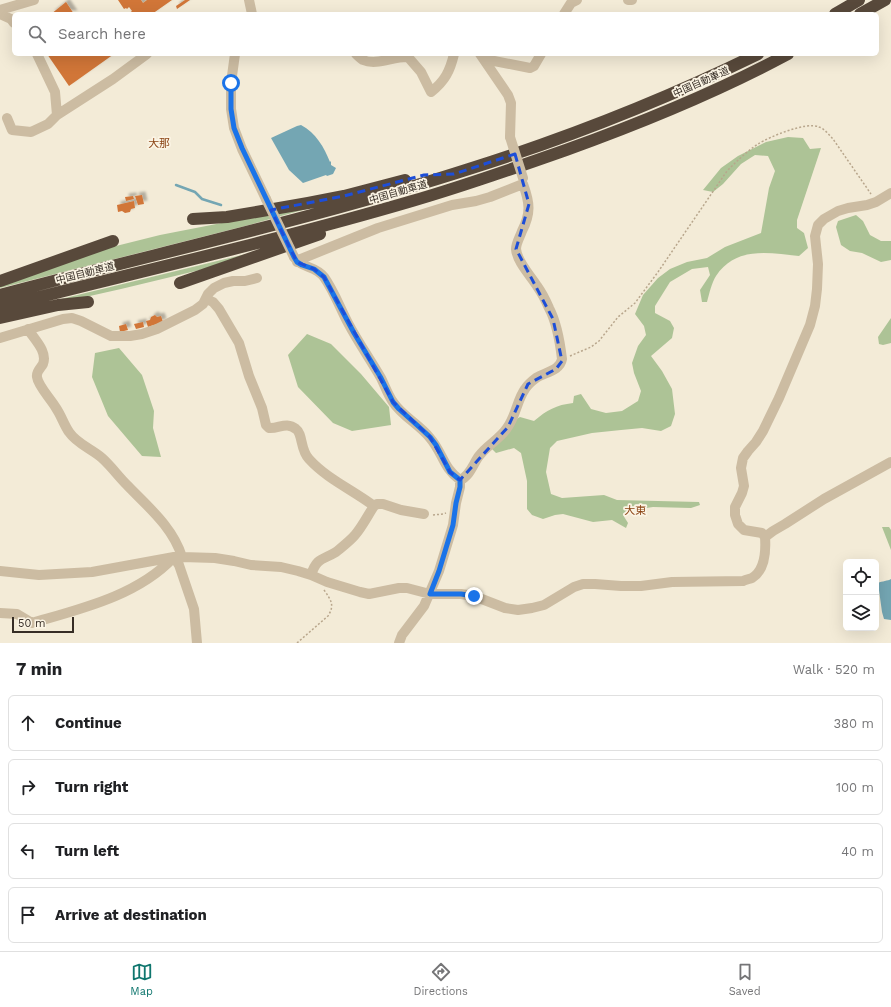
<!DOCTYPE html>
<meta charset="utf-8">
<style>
body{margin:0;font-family:"Work Sans","Noto Sans JP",sans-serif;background:#f6f6f6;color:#202124}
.controls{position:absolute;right:12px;bottom:12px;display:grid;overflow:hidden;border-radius:6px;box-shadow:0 4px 16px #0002}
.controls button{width:36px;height:36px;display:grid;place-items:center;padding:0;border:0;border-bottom:1px solid #e0e0e0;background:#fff;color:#202124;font:20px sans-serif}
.scale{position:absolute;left:12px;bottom:10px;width:62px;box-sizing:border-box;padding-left:4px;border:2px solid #362d25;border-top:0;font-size:11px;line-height:14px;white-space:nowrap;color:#362d25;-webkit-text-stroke:3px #fbf4e4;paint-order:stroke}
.stop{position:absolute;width:12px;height:12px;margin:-9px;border:3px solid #1a73e8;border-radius:50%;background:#fff}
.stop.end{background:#1a73e8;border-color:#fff;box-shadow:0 1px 4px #0008}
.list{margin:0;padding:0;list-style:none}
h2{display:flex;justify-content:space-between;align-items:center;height:52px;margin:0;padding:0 16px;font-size:17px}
h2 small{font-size:13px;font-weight:400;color:#757577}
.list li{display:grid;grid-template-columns:26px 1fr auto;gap:12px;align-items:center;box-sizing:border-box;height:56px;margin:0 8px 8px;padding:0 8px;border:1px solid #e0e0e0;border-radius:6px}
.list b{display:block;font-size:15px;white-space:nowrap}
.list em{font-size:13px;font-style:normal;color:#757577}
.icon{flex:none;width:22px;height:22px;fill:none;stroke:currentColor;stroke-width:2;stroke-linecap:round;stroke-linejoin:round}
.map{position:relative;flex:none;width:891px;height:643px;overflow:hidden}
.search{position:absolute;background:#fff;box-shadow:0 4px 16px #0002;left:12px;right:12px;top:12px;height:44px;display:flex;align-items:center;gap:10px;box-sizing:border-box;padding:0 14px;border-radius:6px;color:#757577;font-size:15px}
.sheet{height:308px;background:#fff}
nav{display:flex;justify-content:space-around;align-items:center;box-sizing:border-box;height:56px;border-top:1px solid #e0e0e0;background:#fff;font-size:11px;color:#757577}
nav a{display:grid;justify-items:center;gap:2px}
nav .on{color:#0f766e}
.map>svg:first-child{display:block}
.green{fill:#adc396}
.water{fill:#74a6b3}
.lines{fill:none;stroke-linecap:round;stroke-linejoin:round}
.stream{stroke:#74a6b3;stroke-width:2.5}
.building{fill:#d17638;filter:url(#shadow)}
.path{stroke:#b8a68c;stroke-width:1.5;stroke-dasharray:2 2;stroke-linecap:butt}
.minor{stroke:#ccbca2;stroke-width:10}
.highway{stroke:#58493b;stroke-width:12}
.minor-bridge{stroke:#ccbca2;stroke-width:10}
.route{stroke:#1a73e8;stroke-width:5}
.marked{fill:none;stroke:#1d4ed8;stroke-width:3;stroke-dasharray:8 5;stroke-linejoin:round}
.labels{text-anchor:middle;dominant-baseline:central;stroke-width:3.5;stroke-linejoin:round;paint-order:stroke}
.street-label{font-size:10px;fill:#362d25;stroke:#fbf4e4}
.neighbourhood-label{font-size:11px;fill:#8c4617;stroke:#fbf4e4}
</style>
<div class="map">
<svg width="891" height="643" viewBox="0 0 891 643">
<defs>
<filter id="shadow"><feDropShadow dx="3.5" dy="-3.5" stdDeviation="1" flood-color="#0004"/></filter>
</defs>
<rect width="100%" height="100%" fill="#f3ebd7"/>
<path class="green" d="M788 137 803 138 810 149 821 148 797 220V228L804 233 808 248 799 256C768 253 736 246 716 276 712 282 709 294 707 302H702L700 290 710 275 708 267 692 269 670 282 655 306V313L670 321 674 328 672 338 651 356 662 371 672 389 675 414 671 426 661 431 642 428 621 430 592 433 557 441 550 448 546 472 551 494 562 498 604 495 617 500 699 502 700 505 691 508 653 507 626 511 623 515 628 523 626 528 612 520 593 522 563 514 555 515 543 519 532 515 527 509V481L521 453 514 448 496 453 492 449 513 421 520 417 534 421C547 410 556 405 573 403L574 396 581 394 591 409 606 413 622 411 638 401 641 391 634 373 632 363 638 346 646 335 644 326 635 314 643 295 658 278 670 269 687 262 707 258 725 247 761 233 769 188 775 171 768 156 755 155 741 164 723 184 713 192 703 190 721 168 738 156 766 142Z
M339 200 249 225 0 288V284L112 247 160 235Z
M856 215 863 221 870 235 881 241H891V260L881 262 862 253 850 251 841 245 836 227 838 221Z
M250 253 204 269 121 289 32 309 61 299Z
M891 318V343L883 345 879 344 878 337Z
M307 334 331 344 361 374 389 407 391 425 352 431 333 423 298 387 288 355Z
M119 348 142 375 154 411 153 428 161 457 142 456 108 416 92 377 95 353Z
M882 527H889L891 530V550Z"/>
<path class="water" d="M301 125C316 133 324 147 330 162L331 161V165L336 168 333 174 327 176 326 175 303 183 289 170 271 138 297 126Z
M891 579V620L884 619 882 612 878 583C882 581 888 581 891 579Z"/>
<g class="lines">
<path class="stream" d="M176 185 195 192 202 199 221 205"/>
</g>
<path class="building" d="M118 0H141L143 3 147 0H172L152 14H128L132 11 129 7 127 9 126 8 124 9Z
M185 0H190L177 9 176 6Z
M66 2 74 14H51Z
M47 54H114L69 86Z
M142 195 144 204 138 205 135 196Z
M133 196 134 199 126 201 125 197Z
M134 201 135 208 131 209 130 212 125 213 122 211 118 212 117 205Z
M155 315 157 317 161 316 163 322 148 327 146 321 150 320 151 317Z
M143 322 144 327 136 329 134 324Z
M126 324 128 330 120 332 119 326Z"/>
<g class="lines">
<path class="path" d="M570 356 591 347 599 341 618 317 635 303 658 272 727 171C737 161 746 152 758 144 769 137 807 121 819 127 825 129 829 135 833 139L871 194
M433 515 443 514 446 513
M297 643 328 616C335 605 331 600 324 590"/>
<path class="minor" d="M249 0 252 14
M628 0H632
M0 10 34 0
M0 14 11 19 14 23
M564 14 571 3 577 0
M235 54 231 83V109L234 128 242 149 266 199
M356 54C358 56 361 59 363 60 377 66 394 56 408 57L421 72 431 92C445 81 450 71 454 54
M480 54 508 95 511 103 510 137
M484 59 530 68 534 66 541 54
M57 115 113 79 147 54
M7 118 12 130 31 132 48 124 57 115 55 92 37 54
M294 257C302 269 315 265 324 277 334 291 340 308 348 323 358 342 370 359 381 378 385 386 388 395 393 402 402 416 420 425 430 438 443 453 443 468 460 480
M297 262 301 259 378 228 452 205 476 201 490 197 523 184C530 203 531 213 522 231 520 237 516 243 516 249 517 262 531 276 537 286 542 293 546 301 549 308 557 323 560 342 562 359 560 371 545 372 536 378 532 381 528 384 525 389 517 400 516 416 507 428 500 439 487 445 479 456 473 464 470 476 460 480
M206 299 213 302 219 309 239 343 249 376 262 408 266 425 269 428C279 429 286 421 296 429 303 434 300 450 309 459 327 479 353 490 374 506
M28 329C33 338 48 351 43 364 41 368 36 371 37 377 38 386 51 399 56 408 61 415 64 425 69 432 77 444 92 449 102 458 111 466 118 476 127 485 147 506 173 527 182 557
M0 338 63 319 72 318 81 321 111 336H130L142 334 157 329 195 310 203 304 208 294 214 288 224 283 233 281H245L257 278
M765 537 773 531 785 524 824 499 862 478 891 462
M174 557 179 565 194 609 197 643
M0 571 39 575 92 572 174 557H182L215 558 234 561 251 565 281 567 298 571 311 575 327 582 360 592 369 594 399 588H407L430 594H461L474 596 505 608 518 610 532 608 544 605 574 587 583 584H595L621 586H641L672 582 743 581C745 580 749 579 752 578 765 570 766 551 765 537L762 533 744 530 738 524 735 515V507L742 493 744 486 741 468 743 458 748 451 756 442 763 431 779 398 810 325 815 306 817 289 818 264 815 236 818 225 824 219 838 211 848 208 867 205 876 202 891 193
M311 575C317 557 323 560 336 552 342 547 350 541 355 535 362 527 368 515 374 506L377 504H383L401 510 424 514
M0 613 17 614 32 623C80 609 137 596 173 558
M399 643 402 635 424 606 439 571 453 525 456 503 460 487V480"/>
<path class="highway" d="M835 14 859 0
M860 14 885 0
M193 219 227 217 308 203 344 196 405 180
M0 281 113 241
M180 283 320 234
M0 295C157 253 317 218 472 168 570 137 666 99 758 54
M0 307C137 272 276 241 412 201 464 186 515 168 566 150 641 123 717 92 788 54
M0 318 58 305 88 302"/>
<path class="minor-bridge" d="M510 137 523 178
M266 199 294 257"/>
</g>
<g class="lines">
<path class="route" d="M231 83V109L234 128 242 148 294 257 297 262 302 265 314 269 324 277 354 333 381 378 393 402 399 409 418 426 430 437 436 445 450 472 460 480V487L456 503 453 525 439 571 430 594H461L474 596"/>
</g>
<path class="marked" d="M515 154 529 204 516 249 553 319 562 361 556 369 528 384 508 427 460 480 450 472 430 437 393 402 324 277 314 269 297 262 271 210 344 196 424 175 454 174Z"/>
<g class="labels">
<g class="street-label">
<text transform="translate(701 82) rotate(-24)">中国自動車道</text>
<text transform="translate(398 192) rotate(-16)">中国自動車道</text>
<text transform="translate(85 273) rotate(-14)">中国自動車道</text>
</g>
<g class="neighbourhood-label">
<text x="159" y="143">大那</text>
<text x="635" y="510">大東</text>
</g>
</g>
</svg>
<div class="controls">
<button><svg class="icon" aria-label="locate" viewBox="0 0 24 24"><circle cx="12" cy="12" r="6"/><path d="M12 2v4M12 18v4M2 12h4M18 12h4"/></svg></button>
<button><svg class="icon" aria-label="layers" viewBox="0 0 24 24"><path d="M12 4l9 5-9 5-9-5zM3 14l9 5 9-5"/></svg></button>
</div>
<div class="scale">50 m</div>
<div class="stop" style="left:231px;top:83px"></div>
<div class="stop end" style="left:474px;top:596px"></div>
<div class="search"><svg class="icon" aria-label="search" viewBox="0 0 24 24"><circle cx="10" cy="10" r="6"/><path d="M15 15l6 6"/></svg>Search here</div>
</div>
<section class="sheet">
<h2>7 min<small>Walk · 520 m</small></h2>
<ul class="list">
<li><svg class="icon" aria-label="ahead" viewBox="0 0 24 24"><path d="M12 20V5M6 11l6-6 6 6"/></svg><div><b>Continue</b></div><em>380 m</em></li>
<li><svg class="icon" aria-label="right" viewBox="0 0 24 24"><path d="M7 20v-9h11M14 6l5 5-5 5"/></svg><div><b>Turn right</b></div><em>100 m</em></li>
<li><svg class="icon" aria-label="left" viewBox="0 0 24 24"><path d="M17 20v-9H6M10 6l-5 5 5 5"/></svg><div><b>Turn left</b></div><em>40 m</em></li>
<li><svg class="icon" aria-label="arrive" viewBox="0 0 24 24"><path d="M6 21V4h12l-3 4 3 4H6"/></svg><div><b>Arrive at destination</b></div></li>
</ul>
</section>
<nav>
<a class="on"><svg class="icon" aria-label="map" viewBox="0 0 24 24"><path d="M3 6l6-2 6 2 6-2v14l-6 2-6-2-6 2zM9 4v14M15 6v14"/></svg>Map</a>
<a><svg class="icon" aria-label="directions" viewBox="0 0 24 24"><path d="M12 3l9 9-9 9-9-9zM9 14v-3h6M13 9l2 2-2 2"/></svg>Directions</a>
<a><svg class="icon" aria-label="saved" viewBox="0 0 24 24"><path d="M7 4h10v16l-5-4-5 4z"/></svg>Saved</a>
</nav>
